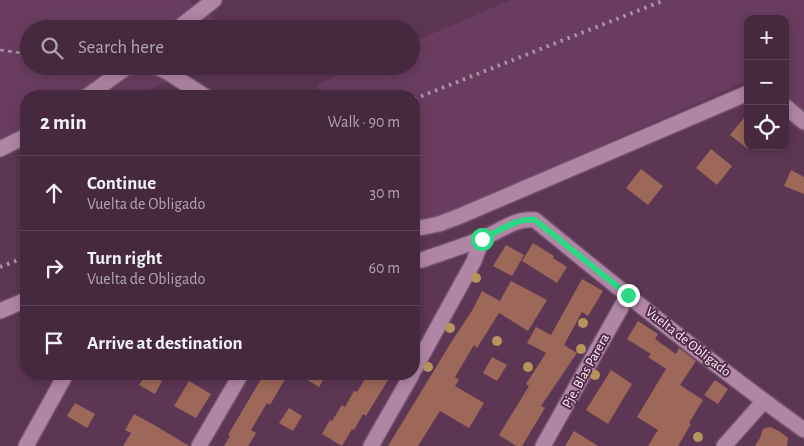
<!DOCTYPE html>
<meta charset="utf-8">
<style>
body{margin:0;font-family:"Alegreya Sans",sans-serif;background:#50344a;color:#f1f3f6}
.controls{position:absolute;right:15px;top:15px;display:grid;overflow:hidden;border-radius:10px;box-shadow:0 2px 12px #0003}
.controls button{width:45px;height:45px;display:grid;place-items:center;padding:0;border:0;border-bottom:1px solid #5e4459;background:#46283f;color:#f1f3f6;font:25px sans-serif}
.stop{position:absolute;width:15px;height:15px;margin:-11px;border:4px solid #2cd884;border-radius:50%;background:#fff}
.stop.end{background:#2cd884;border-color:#fff;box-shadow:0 1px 5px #0008}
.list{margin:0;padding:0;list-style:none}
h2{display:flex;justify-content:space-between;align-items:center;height:65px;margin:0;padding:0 20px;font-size:21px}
h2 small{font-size:16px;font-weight:400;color:#b0a6b0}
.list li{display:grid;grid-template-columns:32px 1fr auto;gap:15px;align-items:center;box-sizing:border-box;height:75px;padding:0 20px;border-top:1px solid #5e4459}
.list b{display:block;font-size:19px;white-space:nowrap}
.list p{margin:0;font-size:16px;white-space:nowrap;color:#b0a6b0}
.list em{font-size:16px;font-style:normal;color:#b0a6b0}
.icon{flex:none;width:28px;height:28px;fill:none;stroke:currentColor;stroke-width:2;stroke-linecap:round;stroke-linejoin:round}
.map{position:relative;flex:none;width:804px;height:446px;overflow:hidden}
.search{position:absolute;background:#46283f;box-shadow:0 2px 12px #0003;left:20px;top:20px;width:400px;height:55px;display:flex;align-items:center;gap:12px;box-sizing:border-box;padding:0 18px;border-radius:28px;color:#b0a6b0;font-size:19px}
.panel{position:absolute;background:#46283f;box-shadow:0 2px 12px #0003;left:20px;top:90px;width:400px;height:290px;border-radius:20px}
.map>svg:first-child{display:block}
.built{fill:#6a3d60}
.building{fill:#9d685a}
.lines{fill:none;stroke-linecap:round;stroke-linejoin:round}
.street-casing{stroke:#72536b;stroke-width:18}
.path{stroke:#ac91a5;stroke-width:2.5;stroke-dasharray:4 4;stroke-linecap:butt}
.street{stroke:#b185a6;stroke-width:15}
.rail{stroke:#ad92a6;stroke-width:4;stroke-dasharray:2.5 5;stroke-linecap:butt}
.tree{fill:#b6945b}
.route{stroke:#2cd884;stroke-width:6}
.labels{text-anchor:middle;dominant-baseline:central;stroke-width:4;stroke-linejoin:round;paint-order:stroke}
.street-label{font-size:14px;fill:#fdeef8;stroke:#522c49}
</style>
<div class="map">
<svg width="804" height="446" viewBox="0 0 804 446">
<rect width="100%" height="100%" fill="#5d3654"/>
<path class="built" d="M0 0H187L231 29H29V66H204L135 96H26V144L0 155Z
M511 0H804V134L785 119V19H748V88L742 83 414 229V96H323L316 85 358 66H411V43Z"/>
<path class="building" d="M748 113V149L730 135Z
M711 149 732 166 717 185 696 168Z
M641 169 663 186 648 205 626 188Z
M791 170 804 177V194L784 186Z
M533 243 554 256 553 258 567 267 557 283 522 261Z
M506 245 524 255 512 276 493 266Z
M582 279 603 291 588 316 582 312 564 345 577 353 541 406 545 408 522 446H516L499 435 529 386 526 384 546 353 527 343 536 327 551 335Z
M511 281 547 300 528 331 499 313 477 348 474 345 455 377 459 380 455 386 484 403 469 428 440 411 418 446H388L452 341 473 309 482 291 500 301Z
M638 321 658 334 655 339 676 354 679 348 696 361 680 385 703 400 689 423 691 424 678 446H648L658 430 637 417 666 369 648 357 651 354 627 339Z
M492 357 507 365 497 381 483 373Z
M611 370 632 384 608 424 586 410Z
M146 374H150L162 381 155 394 139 385Z
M264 374H288L270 405 267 403 251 430 256 433 248 446H224L230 436 228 435Z
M298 374H327L319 387Z
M368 374H378L388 380 366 416 363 414 354 430 352 429 342 446 322 434 330 420 332 421 342 405 345 407 354 391 357 392Z
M715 380 728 389 718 404 704 395Z
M189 381 211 394 196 418 174 406Z
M75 403 95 414 87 428 67 416Z
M289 408 302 416 293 431 279 423Z
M134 414 156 426 189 446H123L131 433 125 430Z
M770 427 779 431 788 438 787 446H755L760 438 763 429Z
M574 431 598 446H565Z"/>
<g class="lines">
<defs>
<path id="street" d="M177 29 214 0
M154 66 167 72 205 96
M87 96 126 68 135 66
M785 106 804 122
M0 149 26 136
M414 229 439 224 460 216 748 93
M414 261 422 260C442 253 461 247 481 239 497 233 516 217 535 220 623 292 712 364 804 430
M0 311 26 300
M414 370 474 261 482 239
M26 446 66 374
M199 446 241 374
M371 446 412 374
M543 446 628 295
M724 446 764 401"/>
</defs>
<use href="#street" class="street-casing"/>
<path class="path" d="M0 50 29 54"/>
<use href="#street" class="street"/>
<path class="rail" d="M414 99 665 0
M0 267 26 257"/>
</g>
<g class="tree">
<circle cx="476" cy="278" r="5"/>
<circle cx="583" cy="323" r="5"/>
<circle cx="450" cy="328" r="5"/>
<circle cx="497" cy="341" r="5"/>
<circle cx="581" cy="349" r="5"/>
<circle cx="428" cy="367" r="5"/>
<circle cx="528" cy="367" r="5"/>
<circle cx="595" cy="375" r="5"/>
<circle cx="698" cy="437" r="5"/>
</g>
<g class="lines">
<path class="route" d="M482 239C497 232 519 217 535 220L628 295"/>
</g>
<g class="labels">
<g class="street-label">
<text transform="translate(688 342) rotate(38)">Vuelta de Obligado</text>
<text transform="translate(586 371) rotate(-61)">Pje. Blas Parera</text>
</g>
</g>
</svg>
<div class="controls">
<button>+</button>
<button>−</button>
<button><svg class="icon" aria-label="locate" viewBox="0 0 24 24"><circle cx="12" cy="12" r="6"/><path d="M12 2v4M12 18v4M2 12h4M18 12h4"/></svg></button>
</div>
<div class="stop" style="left:482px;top:239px"></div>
<div class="stop end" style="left:628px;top:295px"></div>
<div class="search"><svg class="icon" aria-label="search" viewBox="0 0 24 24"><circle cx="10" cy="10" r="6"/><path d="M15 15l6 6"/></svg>Search here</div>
<section class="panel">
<h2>2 min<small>Walk · 90 m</small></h2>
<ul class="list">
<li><svg class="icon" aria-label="ahead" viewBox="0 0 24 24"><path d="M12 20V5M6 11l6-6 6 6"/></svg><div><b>Continue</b><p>Vuelta de Obligado</p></div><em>30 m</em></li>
<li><svg class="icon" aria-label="right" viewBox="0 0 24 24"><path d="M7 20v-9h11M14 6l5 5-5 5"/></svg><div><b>Turn right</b><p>Vuelta de Obligado</p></div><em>60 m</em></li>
<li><svg class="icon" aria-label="arrive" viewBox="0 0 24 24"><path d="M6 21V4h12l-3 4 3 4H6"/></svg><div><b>Arrive at destination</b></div></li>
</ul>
</section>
</div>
